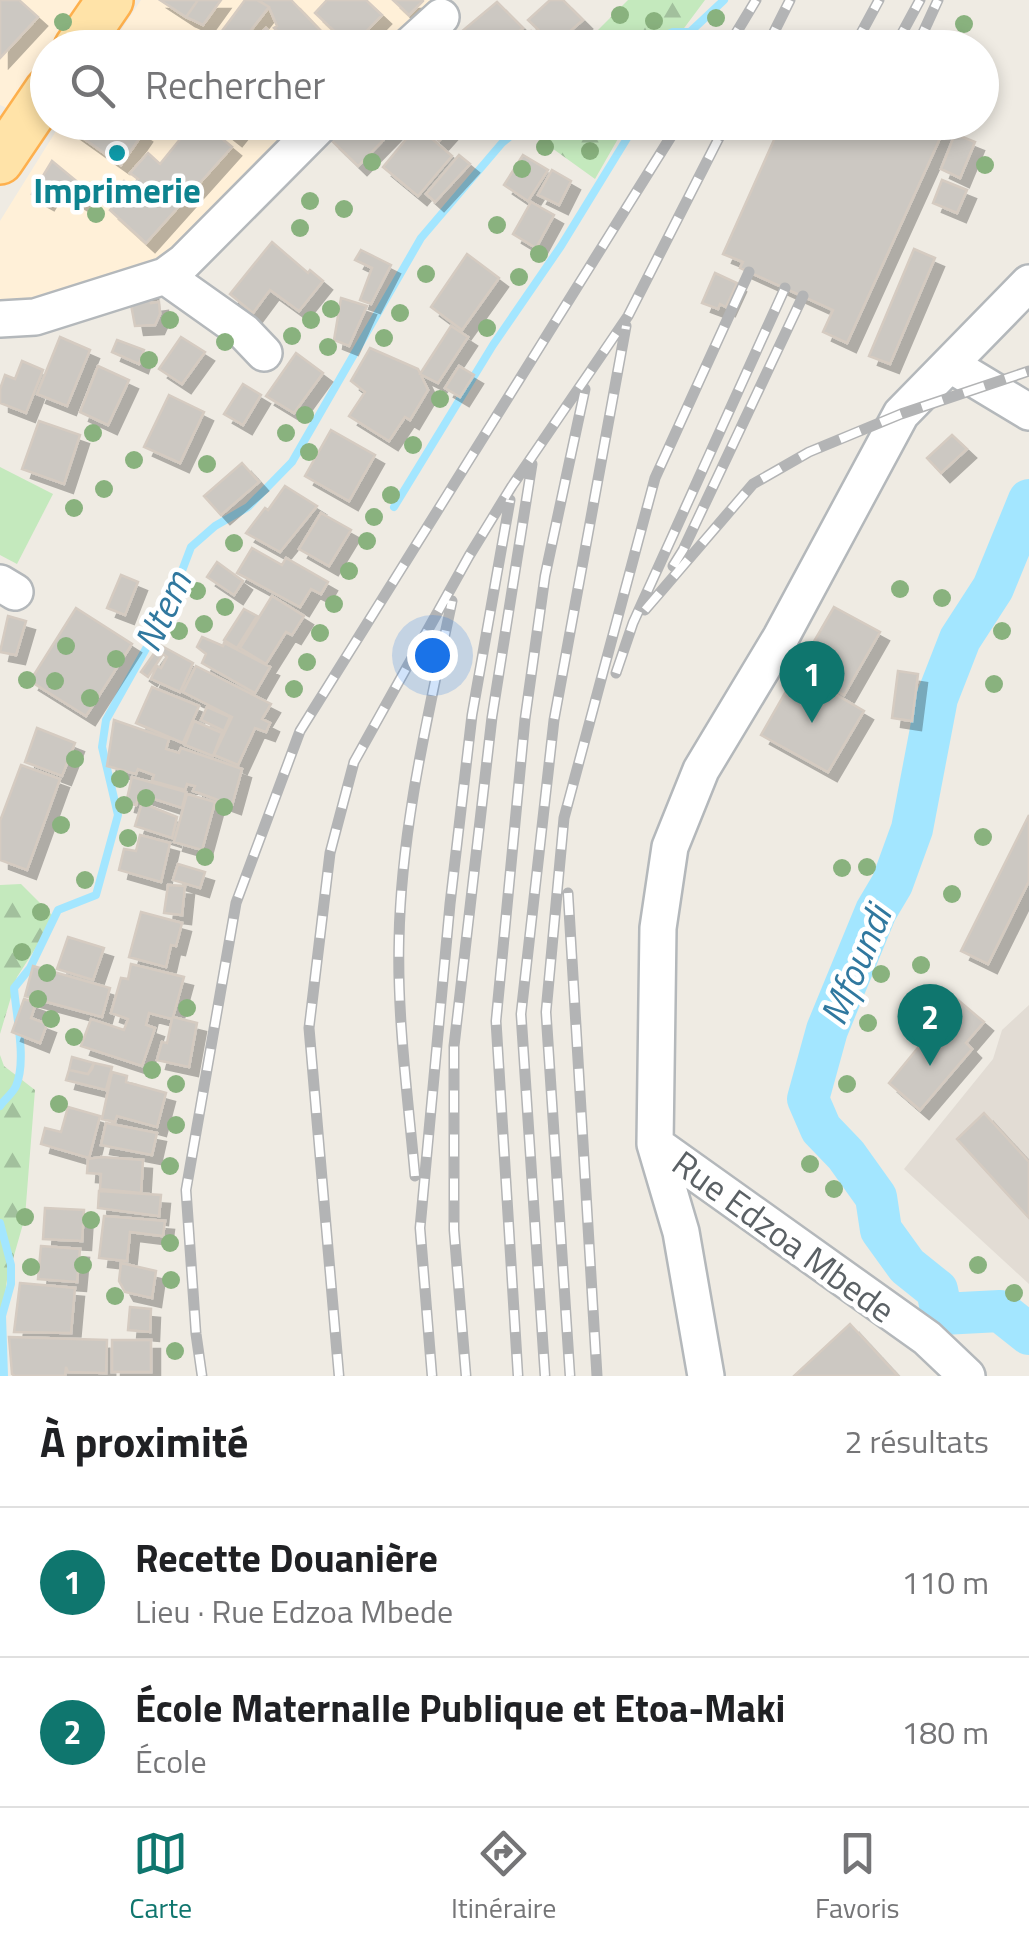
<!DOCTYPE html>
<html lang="fr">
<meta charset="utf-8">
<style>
body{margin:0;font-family:"Titillium Web",sans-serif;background:#f6f6f6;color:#202124}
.you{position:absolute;left:432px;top:655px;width:35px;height:35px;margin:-25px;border:8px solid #fff;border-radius:50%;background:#1a73e8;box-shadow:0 0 0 15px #1a73e833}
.badge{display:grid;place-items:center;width:65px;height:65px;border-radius:50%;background:#0f766e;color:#fff;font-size:32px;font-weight:700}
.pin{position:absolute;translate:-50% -82px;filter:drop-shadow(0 2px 5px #0008)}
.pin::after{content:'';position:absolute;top:52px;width:35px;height:30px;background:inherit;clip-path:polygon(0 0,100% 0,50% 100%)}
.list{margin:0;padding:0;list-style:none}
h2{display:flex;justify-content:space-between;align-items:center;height:130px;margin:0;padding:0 40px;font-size:42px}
h2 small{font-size:32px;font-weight:400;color:#757577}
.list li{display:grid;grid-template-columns:65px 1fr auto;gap:30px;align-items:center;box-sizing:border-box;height:150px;padding:0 40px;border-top:2px solid #e0e0e0}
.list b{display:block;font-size:38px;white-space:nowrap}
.list p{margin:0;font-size:32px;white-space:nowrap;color:#757577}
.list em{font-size:32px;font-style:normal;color:#757577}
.icon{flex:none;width:55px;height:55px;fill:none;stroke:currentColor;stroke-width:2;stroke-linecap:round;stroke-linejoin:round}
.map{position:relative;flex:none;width:1029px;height:1376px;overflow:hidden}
.search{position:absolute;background:#fff;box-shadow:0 5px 15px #0003;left:30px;right:30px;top:30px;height:110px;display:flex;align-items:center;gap:25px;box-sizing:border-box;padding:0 35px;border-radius:55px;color:#757577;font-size:38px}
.sheet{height:430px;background:#fff}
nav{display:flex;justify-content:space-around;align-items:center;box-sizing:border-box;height:140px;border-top:2px solid #e0e0e0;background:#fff;font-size:28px;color:#757577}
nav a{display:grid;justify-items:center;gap:5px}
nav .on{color:#0f766e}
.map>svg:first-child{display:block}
.commercial{fill:#fff0d8}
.education{fill:#e2dcd4}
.grass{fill:#c4e9bd}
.forest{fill:url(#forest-firs)}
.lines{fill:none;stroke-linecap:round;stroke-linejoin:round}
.stream{stroke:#a3e6ff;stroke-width:8}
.river{stroke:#a3e6ff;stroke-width:42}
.building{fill:#ccc8c2;stroke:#d5cbc1;stroke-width:2.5;filter:url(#shadow)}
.minor-casing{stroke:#b4b8bb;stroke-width:40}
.major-casing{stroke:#feb04d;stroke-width:50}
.minor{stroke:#fff;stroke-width:35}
.major{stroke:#ffe3a8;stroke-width:45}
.rail-casing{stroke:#b3b4b5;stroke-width:11}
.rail{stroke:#fff;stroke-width:8;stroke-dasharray:22;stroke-linecap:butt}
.tree{fill:#89b27e}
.culture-dot{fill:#0f9aa8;stroke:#fff;stroke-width:4}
.labels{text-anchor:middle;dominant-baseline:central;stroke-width:9;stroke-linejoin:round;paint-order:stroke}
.culture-label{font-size:35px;font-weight:bold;fill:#0d838f;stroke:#fff}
.street-label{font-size:35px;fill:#5b6165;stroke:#fff}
.water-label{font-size:38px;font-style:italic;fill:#30789f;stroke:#fff}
</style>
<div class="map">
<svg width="1029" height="1376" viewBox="0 0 1029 1376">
<defs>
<pattern id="forest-firs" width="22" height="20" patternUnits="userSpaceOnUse" patternTransform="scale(2.5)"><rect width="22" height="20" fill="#c4e9bd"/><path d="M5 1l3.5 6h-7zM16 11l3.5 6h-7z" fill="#a2c09d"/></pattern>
<filter id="shadow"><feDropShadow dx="9" dy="9" stdDeviation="0" flood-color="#0004"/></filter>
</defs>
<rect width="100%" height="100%" fill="#efebe3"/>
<path class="commercial" d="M0 0H96L65 47 48 48 47 75 18 113 0 105Z
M141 0H446L396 47 109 48Z
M61 123H317L158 274 0 311V221Z"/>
<path class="education" d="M1029 1005V1284L904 1169 993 1059 1002 1030Z"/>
<path class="grass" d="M0 467 53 494 17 564 0 555Z"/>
<path class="forest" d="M628 0H705L670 47H581Z
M537 123V122L627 123 595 179 531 133Z
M21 884 55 918 17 977 0 1034V885Z
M0 1055 4 1066 35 1090 25 1217 7 1280 0 1332Z"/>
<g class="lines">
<path class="stream" d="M638 48 673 32H690L724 0
M677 48 690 32
M394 507 493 345 561 246 637 122
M0 1106C4 1100 13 1093 16 1086 27 1061 16 1015 14 988L30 968 58 910 96 895 118 815 102 747 106 720 166 613 191 547 215 526 248 507 292 462 421 238 502 143 527 122
M0 1223 11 1265V1284L2 1316 4 1376"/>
<path class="river" d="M1029 500 993 588 960 639 937 698 912 829 892 884 876 911 827 1030 808 1099 821 1129 846 1155 876 1197 881 1230 907 1266 937 1290 942 1314 1000 1311 1029 1334"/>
</g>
<path class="building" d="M0 0H19L38 17 0 58Z
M160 0H198L186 17Z
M198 0H221L203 25 186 17Z
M245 0H258L269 7 237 48 219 35Z
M257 0H291L337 48H294L274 28 277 26 269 7Z
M327 0H366L382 15 351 47 315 13Z
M393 0H423V1L409 15Z
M550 0H563L583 20 554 45 528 20Z
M497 2 523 28 501 48H465L455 37Z
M266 28 285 48H246Z
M531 31 545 48H511Z
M74 122H126L143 133 121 165 69 128Z
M194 122H202L232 147 146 243 110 210 118 200 112 195 124 181 131 187 138 179 130 173 148 153 160 164Z
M214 122H245L233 137Z
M350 122H401L358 166 331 140Z
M420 122H456L439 141Z
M782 122H877L912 138 919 122 946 125 847 343 823 332 833 310 740 268 743 262 723 254Z
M417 126 452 156 418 196 383 167Z
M955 134 975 142 960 178 941 169Z
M459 155 470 164 435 202 426 194Z
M523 155 548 170 528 201 504 185Z
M52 161 86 189 78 201 54 186 45 201 32 194Z
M552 170 571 181 559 205 538 195Z
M942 180 967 190 957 213 933 203Z
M531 202 554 215 536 248 513 234Z
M272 242 308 273 310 270 323 281 299 311 270 290 253 313 230 294Z
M914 249 935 258 890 364 869 356Z
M361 250 391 265 371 304 360 300 372 268 355 260Z
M467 254 499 278 462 330 431 307Z
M715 273 737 283 726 307 720 304 718 309 702 303Z
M149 289 151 303 159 302 160 314 155 325 135 326 129 294Z
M341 298 367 306 349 346 334 340Z
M451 326 468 337 438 383 420 374Z
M60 337 90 350 67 406 37 394Z
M181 337 205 352 182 384 159 369Z
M117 340 144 350 139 364 112 352Z
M370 348 418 369 428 390 410 420 405 417 389 441 349 416 365 392 351 381Z
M296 353 323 373 294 413 266 396Z
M22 361 43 370 26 413 0 403V389L5 375 15 379Z
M98 366 129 380 108 425 80 412Z
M459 366 474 375 460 397 445 388Z
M243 384 261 395 243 425 224 414Z
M169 395 204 412 180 463 144 447Z
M39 421 80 435 64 484 22 469Z
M331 430 375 455 349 501 305 476Z
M952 435 967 449 941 473 927 458Z
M242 463 259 482 221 515 204 496Z
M285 486 317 506 280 552 246 533 265 508 268 510Z
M321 513 351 530 329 566 299 549Z
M252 548 282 565 286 558 328 582 321 594 311 589 300 607 237 573Z
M217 562 243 581 234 595 207 577Z
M121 575 138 582 125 615 107 608Z
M272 596 304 616 292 635 286 632 266 664 240 648Z
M834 607 880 632 844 695 798 669Z
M76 608 132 644 86 716 30 681Z
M244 609 257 616 237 648 224 640Z
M8 616 26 621 16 655 0 652Z
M202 637 223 646 224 643 270 667 255 693 202 663 206 654 197 647Z
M160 645 193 663 180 692 151 679 157 666 161 668 167 657 163 654 148 677 141 672Z
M196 666 271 704 262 719 270 723 266 732 255 728 238 765 214 755 232 717 183 692Z
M898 671 918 674 912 721 892 718Z
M797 672 864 711 828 772 761 735Z
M152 687 199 706 183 743 136 723Z
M207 707 230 717 224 731 201 720Z
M114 720 169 739 166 749 179 753 181 748 242 769 232 805 193 791 195 786 187 784 185 790 152 781 154 775 138 769 136 774 107 766Z
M194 721 222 733 213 756 185 745Z
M37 728 75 743 62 776 25 762Z
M21 765 60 779 27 870 0 860V821Z
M132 777 186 792 182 808 139 794 136 805 126 803Z
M187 794 215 802 202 850 174 842Z
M142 803 177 817 172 838 135 826Z
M1029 815V881L988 964 961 951Z
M140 835 170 843 161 882 119 870 124 849 136 851Z
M178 864 205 872 200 888 173 880Z
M168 885 185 886 182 915 164 913Z
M141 912 182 923 176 946 171 945 166 967 129 957Z
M68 937 104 948 93 980 57 969Z
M131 964 184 977 173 1017 197 1023 189 1067 157 1060 162 1042 167 1043 172 1019 149 1013 146 1025 155 1028 142 1066 81 1046 91 1019 124 1030 128 1019 111 1013 121 978 128 979Z
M33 966 110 988 102 1017 25 996Z
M952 995 984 1022 966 1043 972 1049 920 1110 889 1083 939 1022 933 1017Z
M24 999 36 1003 31 1018 47 1024 40 1043 12 1032Z
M72 1057 94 1063 92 1069 88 1074 69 1070Z
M94 1063 112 1067 106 1090 66 1080 69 1070 88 1074Z
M112 1072 127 1076 126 1082 166 1093 157 1127 117 1116 115 1122 102 1119Z
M68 1107 100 1116 89 1158 41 1144 45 1128 61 1132Z
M984 1113 1029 1162V1218L957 1139Z
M106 1123 157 1133 152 1155 101 1145Z
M101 1157 143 1160 141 1193 100 1189 101 1174 87 1173 88 1159Z
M99 1191 161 1195 159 1216 98 1208Z
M45 1208 84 1210 82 1241 43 1239Z
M104 1216 165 1221 163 1236 130 1232 127 1261 99 1258Z
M41 1246 80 1249 77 1282 38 1279Z
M121 1263 156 1271 152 1298 125 1292 119 1281Z
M20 1283 75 1288 71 1333 14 1332Z
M130 1307 151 1309 150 1332 128 1330Z
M850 1324 898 1376H794Z
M9 1337 107 1340 106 1373 68 1372 66 1367 65 1376H15L12 1374Z
M112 1340H151V1372H112Z"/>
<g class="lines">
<defs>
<path id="minor" d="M407 48 441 17
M165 276 184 262 323 122
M0 319 35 317 165 276 244 332 264 353
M951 365 1029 412
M0 583 15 592
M655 1144 681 1232 706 1376
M967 1376 927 1338 655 1144 658 928 670 847 701 770 781 637 901 414 1029 283"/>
<path id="major" d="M77 48 110 0
M0 161 48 90"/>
</defs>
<use href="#minor" class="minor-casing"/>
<use href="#major" class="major-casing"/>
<use href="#minor" class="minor"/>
<use href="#major" class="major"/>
<defs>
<path id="rail" d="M727 48 756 0
M766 48 790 0
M853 48 879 0
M894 48 920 0
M916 48 938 0
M881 124V122
M673 566 683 550 803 296
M645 610 753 484 809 452 901 414 1029 371
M616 673 633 623 785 288
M568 893 597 1376
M415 1176C408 1098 397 1018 399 940 401 826 429 712 452 601
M202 1376 196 1334 186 1190 236 903 300 731 680 122
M339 1376 309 1028 330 853 354 762 469 556 512 486 628 316 727 122
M432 1376 420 1228 450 904 472 715 510 500
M466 1376 454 1230V1046L492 717 532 464
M518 1376 496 1021 525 719 545 576 585 389
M545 1376 521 1014 554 720 626 326
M570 1376 546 1012 564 818 655 478 749 272"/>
</defs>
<use href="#rail" class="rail-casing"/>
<use href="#rail" class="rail"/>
</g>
<g class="tree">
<circle cx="620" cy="15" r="9"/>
<circle cx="716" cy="18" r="9"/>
<circle cx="654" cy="21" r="9"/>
<circle cx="63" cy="22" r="9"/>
<circle cx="964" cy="24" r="9"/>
<circle cx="545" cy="147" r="9"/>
<circle cx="590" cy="151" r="9"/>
<circle cx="372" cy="162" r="9"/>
<circle cx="985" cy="165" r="9"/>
<circle cx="522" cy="169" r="9"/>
<circle cx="310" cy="201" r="9"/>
<circle cx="344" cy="209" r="9"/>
<circle cx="96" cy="214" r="9"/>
<circle cx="497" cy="225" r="9"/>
<circle cx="300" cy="228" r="9"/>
<circle cx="539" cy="254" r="9"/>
<circle cx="426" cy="274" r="9"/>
<circle cx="519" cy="277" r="9"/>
<circle cx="331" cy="309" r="9"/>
<circle cx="400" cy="313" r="9"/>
<circle cx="170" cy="320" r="9"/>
<circle cx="311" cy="320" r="9"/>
<circle cx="487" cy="328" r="9"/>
<circle cx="292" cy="336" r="9"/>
<circle cx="384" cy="338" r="9"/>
<circle cx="225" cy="342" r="9"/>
<circle cx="328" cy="347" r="9"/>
<circle cx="149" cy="360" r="9"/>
<circle cx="440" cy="399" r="9"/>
<circle cx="305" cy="415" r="9"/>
<circle cx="93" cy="433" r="9"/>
<circle cx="286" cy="433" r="9"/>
<circle cx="413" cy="445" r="9"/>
<circle cx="309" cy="452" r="9"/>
<circle cx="134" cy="460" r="9"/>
<circle cx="207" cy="464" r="9"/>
<circle cx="104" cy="489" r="9"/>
<circle cx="391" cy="495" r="9"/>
<circle cx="74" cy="508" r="9"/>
<circle cx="374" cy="517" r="9"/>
<circle cx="367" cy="541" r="9"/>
<circle cx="234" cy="543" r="9"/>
<circle cx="349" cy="571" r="9"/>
<circle cx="900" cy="589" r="9"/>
<circle cx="197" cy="591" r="9"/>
<circle cx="942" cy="598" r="9"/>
<circle cx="334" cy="604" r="9"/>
<circle cx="225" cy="607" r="9"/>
<circle cx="204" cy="624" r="9"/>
<circle cx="179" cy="631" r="9"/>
<circle cx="1002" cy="631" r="9"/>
<circle cx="320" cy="633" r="9"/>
<circle cx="66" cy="646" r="9"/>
<circle cx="116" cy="659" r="9"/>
<circle cx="307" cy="662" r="9"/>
<circle cx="27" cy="680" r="9"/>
<circle cx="55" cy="681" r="9"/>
<circle cx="994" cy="684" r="9"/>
<circle cx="294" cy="689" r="9"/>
<circle cx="90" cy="698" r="9"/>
<circle cx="75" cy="759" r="9"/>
<circle cx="120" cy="779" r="9"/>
<circle cx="146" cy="798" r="9"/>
<circle cx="124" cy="805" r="9"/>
<circle cx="224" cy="807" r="9"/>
<circle cx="61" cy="825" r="9"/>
<circle cx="983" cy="837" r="9"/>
<circle cx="128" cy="838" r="9"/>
<circle cx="205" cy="857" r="9"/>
<circle cx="867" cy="867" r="9"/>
<circle cx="842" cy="868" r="9"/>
<circle cx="85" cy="880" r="9"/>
<circle cx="952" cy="894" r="9"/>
<circle cx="41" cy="912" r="9"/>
<circle cx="22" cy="952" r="9"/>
<circle cx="921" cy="965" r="9"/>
<circle cx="47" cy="973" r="9"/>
<circle cx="881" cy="974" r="9"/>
<circle cx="38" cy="999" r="9"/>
<circle cx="187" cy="1008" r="9"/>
<circle cx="51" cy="1019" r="9"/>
<circle cx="868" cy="1023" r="9"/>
<circle cx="74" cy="1037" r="9"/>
<circle cx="152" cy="1070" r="9"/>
<circle cx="176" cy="1084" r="9"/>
<circle cx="847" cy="1084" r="9"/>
<circle cx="59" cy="1104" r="9"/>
<circle cx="176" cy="1125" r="9"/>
<circle cx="810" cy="1164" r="9"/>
<circle cx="170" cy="1166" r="9"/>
<circle cx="834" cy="1189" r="9"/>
<circle cx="25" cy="1217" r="9"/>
<circle cx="91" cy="1220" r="9"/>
<circle cx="170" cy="1243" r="9"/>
<circle cx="83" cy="1265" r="9"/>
<circle cx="978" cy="1265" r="9"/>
<circle cx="31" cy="1267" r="9"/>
<circle cx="171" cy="1280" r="9"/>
<circle cx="1014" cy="1293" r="9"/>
<circle cx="115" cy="1296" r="9"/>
<circle cx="175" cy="1351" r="9"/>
</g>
<circle class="culture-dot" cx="117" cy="153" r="10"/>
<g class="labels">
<g class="culture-label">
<text x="117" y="190">Imprimerie</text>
</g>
<g class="street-label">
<text transform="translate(784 1236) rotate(36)">Rue Edzoa Mbede</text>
</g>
<g class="water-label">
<text transform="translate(162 611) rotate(-65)">Ntem</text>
<text transform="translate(855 965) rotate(-67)">Mfoundi</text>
</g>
</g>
</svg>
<div class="you"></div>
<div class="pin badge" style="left:812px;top:723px">1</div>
<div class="pin badge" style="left:930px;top:1066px">2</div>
<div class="search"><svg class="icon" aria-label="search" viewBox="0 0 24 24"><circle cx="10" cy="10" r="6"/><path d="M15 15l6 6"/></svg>Rechercher</div>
</div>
<section class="sheet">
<h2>À proximité<small>2 résultats</small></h2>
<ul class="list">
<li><span class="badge">1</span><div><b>Recette Douanière</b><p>Lieu · Rue Edzoa Mbede</p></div><em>110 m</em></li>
<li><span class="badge">2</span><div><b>École Maternalle Publique et Etoa-Maki</b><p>École</p></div><em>180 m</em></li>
</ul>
</section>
<nav>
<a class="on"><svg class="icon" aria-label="map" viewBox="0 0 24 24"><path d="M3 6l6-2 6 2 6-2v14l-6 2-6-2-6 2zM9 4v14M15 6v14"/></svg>Carte</a>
<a><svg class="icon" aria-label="directions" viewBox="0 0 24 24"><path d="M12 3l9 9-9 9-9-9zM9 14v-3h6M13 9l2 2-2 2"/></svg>Itinéraire</a>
<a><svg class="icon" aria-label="saved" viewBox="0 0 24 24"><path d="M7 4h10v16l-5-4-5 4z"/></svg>Favoris</a>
</nav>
